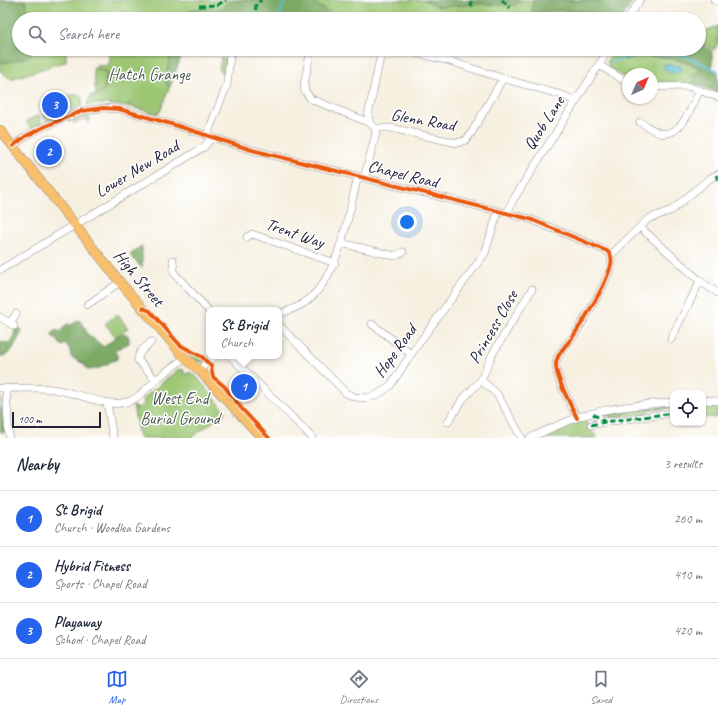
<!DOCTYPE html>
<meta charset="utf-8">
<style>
body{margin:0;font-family:Caveat,sans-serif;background:#f6f6f7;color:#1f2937}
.controls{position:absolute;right:12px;bottom:12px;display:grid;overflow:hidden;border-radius:8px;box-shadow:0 1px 3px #0004}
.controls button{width:36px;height:36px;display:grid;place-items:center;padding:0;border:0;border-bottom:1px solid #e0e1e3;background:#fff;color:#1f2937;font:20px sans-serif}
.compass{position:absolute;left:622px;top:68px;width:36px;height:36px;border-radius:50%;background:#fff;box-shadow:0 1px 3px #0004;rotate:44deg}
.scale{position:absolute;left:12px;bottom:10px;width:89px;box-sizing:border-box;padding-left:4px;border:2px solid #22223b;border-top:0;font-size:11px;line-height:14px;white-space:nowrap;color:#22223b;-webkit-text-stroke:3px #fff;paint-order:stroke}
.you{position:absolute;left:407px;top:222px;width:14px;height:14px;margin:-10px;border:3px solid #fff;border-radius:50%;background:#1a73e8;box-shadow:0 0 0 6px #1a73e833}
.badge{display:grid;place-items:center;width:26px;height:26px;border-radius:50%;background:#2563eb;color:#fff;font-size:13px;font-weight:700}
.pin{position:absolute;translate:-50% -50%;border:2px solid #fff;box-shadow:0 1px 4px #0006}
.popup{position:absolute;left:206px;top:307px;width:76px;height:52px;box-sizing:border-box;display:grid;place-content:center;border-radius:8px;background:#fff;filter:drop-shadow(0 1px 3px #0005);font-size:13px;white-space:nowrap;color:#747a83}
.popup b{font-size:15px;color:#1f2937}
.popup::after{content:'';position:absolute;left:50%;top:100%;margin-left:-8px;border:8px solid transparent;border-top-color:#fff}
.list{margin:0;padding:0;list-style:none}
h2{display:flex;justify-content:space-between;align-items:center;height:52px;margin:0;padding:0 16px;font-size:17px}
h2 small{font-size:13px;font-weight:400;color:#747a83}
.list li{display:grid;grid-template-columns:26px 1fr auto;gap:12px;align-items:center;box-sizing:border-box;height:56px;padding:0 16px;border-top:1px solid #e0e1e3}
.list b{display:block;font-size:15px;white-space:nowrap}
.list p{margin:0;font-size:13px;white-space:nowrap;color:#747a83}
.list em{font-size:13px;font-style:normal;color:#747a83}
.icon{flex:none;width:22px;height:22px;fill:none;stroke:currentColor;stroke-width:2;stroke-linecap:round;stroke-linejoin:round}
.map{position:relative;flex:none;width:718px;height:438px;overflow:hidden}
.search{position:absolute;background:#fff;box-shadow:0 1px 3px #0004;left:12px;right:12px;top:12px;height:44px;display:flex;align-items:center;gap:10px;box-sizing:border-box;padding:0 14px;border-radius:22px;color:#747a83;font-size:15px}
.sheet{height:220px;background:#fff}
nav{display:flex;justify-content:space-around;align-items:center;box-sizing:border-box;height:56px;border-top:1px solid #e0e1e3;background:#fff;font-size:11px;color:#747a83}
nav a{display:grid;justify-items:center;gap:2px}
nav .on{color:#2563eb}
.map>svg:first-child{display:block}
.green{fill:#9cc673;stroke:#5f7457}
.forest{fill:#7dab65;stroke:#506650}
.water{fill:#5cc0da;stroke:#3f718a}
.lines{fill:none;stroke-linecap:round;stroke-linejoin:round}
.stream{stroke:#5cc0da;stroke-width:2}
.minor-casing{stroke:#8c898e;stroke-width:8}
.major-casing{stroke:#8c898e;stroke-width:10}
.minor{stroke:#fff;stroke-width:7}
.major{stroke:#f8bf6c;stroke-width:9}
.quiet{stroke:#00873e;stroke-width:3;stroke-dasharray:6 3;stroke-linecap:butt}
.cycleway-casing{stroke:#fff;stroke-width:6}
.cycleway{stroke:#e8590c;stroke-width:4}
.labels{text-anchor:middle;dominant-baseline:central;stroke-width:3;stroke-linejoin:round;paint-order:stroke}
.park-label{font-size:17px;fill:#4d5b4f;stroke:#fff}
.street-label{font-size:17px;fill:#22223b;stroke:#fff}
</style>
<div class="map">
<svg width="718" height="438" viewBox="0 0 718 438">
<rect width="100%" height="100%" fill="#fff"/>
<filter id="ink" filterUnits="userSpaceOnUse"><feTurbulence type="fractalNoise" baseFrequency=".025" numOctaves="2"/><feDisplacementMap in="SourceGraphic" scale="8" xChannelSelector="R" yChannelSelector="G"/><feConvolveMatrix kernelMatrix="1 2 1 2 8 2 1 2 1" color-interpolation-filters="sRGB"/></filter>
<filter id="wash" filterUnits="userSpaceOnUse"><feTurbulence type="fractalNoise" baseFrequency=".012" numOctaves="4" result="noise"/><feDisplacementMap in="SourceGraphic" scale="16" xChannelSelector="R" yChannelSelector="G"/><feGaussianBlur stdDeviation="0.9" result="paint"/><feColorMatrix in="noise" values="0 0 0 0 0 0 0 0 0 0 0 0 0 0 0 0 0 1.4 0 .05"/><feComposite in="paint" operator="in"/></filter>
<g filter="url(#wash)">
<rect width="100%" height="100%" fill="#f6f0e0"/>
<path class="green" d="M0 0H633L621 19H236L199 13 196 19H19V49H74L66 50V62L61 63 11 79 0 71Z
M718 26V44L714 50 699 41V33Z
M107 49H184L160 112 158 111V114L131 107V104L129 103V107L108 104 87 105 90 96C107 94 105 87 108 72L96 68V66L109 65 110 56 108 55Z
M614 49H624L622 53 631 58C647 52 688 60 702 69L694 75 696 84 694 85 652 84V74H628V80L608 67 609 65 607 61Z
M221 58 226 60V75L224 76 219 70Z
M93 68 107 72 104 89 101 93 96 95Z
M79 94 82 98V106L71 111 68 96Z
M57 109 59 116 46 122 43 115Z
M86 113 91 118 88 123 86 118 73 124C73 117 80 115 86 113Z
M39 115 42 124 31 129 26 121Z
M117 314 128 328 116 337 105 324Z
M185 350 201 357 206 361C196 364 191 357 185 351Z
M181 369 184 370 183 373 188 374 189 372 195 375 226 412 191 438H139L133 405 136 408H139L144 404 143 399 177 370Z
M673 406V408L648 410 647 414 629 416 628 413H625L626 417 623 418 621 414 618 415 620 417 611 420 610 415 601 417V415L650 408Z
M703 406 718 407V415L713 419 712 417 703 418Z
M584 419 597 438H537Z"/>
<path class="forest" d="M0 0H25L31 19H19V49H38C32 58 11 62 0 63Z
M231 0H311C320 8 337 17 348 18 352 19 354 18 358 19H236L199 13 196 19H187L189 11C200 7 209 7 220 9Z
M425 0H522L515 5 511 6 505 5 478 4 438 7Z
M533 0H633L621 19H590L581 11 560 10 532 12Z
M462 13 485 14 491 19H451L455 15Z
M699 43 712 51V71L718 73V93L696 84 693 75 702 69C690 61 651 54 637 56 633 57 628 59 624 60L621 55 624 49H699Z
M173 49H184L170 87 166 85C166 72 169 61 173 49Z
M141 246 142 247V268L130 255Z
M79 320C83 324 86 327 86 333L104 347C109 343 131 322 129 343L115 350V352L118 356 116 360 109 362 108 365H103L100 368 90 370 87 369 84 364 71 357C70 352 70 347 65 344L62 346 56 339 51 335 56 330 60 332 67 324 71 325Z
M17 328 22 330V332L12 350 5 356H0V341L6 343H9L14 335 15 329Z
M0 397 5 432H0Z"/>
<path class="water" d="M663 64 681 66V71L672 73 665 69Z"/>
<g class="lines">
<path class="stream" d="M278 18 285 0
M611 62 640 54H680L718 71"/>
</g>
</g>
<g filter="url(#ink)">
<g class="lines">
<defs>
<path id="minor" d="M714 0 718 2
M627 19 640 0
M399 49 446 60 505 79 565 96 576 102
M309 59 304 85 305 91 311 99 370 123
M599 65 628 83
M652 87 687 86 718 97
M640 122C646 125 653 131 660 133 682 138 692 105 700 90
M375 128H391L457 143 466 140 472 132 503 78
M207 135 227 85 230 54
M13 146 26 136 46 126 82 111 103 108 119 109 178 126 252 150 530 219 607 251C608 252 611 255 611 256 616 271 581 325 572 338 566 345 556 355 556 364 555 377 571 405 577 418
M364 178 376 134 375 128 370 123 368 116 380 58 385 52 393 49
M507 214 513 200 609 49
M640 227 700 281 718 293
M247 237 252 234 335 263
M341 243 395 256 403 252
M611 255 648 219 672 210 709 179 718 174
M173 260 174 273 209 311
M0 270 204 147 212 137
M87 305 120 282
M279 314C287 311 297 308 304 303 339 280 348 215 358 176
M0 317 14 326
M10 323 16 314
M372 324 411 354
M279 325 346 393 355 397 366 398 377 395 390 386 411 354 485 253 498 212
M671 339 700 281
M151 342C146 347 137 353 138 360L156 380
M230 356 302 427 312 438
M199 370 215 356
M481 380 497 394 522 438
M0 388C17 389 35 387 52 389 75 391 108 410 130 401 140 397 148 387 156 380 165 372 175 365 185 358
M6 388 9 438
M703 400 718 401
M107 403 113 438
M593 414 605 422 673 413
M448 422 463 399 481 380 492 355 532 289
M591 425 605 422
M530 438C545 431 560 424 576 418 606 407 641 405 673 402"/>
<path id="major" d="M0 130 120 282 185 358 199 370 262 438"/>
</defs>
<use href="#minor" class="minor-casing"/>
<use href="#major" class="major-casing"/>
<use href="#minor" class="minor"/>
<use href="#major" class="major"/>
<path class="quiet" d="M502 0 510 8
M199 6 217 5 226 0
M471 7 472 0
M255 19 256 5 261 0
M716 175 718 180
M593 414 605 422 673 413
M591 425 605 422"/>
<defs>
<path id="cycleway" d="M13 146 26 136 46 126 82 111 103 108 119 109 178 126 252 150 530 219 607 251C608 252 611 255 611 256 616 271 581 325 572 338 566 345 556 355 556 364 555 377 571 405 577 418
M143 308 150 311 180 345 202 357 211 366 213 377 224 386 242 409 269 438"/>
</defs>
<use href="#cycleway" class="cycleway-casing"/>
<use href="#cycleway" class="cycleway"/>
</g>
</g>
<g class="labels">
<g class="park-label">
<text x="149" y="74">Hatch Grange</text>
<text x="180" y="398">West End<tspan x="180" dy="20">Burial Ground</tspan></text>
</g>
<g class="street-label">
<text transform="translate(423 120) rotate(10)">Glenn Road</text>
<text transform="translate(544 123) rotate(-57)">Quob Lane</text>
<text transform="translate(137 169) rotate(-31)">Lower New Road</text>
<text transform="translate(403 174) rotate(14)">Chapel Road</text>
<text transform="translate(295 233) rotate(19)">Trent Way</text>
<text transform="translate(139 278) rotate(50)">High Street</text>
<text transform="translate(493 327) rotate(-60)">Princess Close</text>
<text transform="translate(395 351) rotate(-54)">Hope Road</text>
</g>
</g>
</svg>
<div class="controls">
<button><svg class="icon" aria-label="locate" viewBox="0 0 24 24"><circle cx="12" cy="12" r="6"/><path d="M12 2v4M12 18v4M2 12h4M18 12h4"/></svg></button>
</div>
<svg class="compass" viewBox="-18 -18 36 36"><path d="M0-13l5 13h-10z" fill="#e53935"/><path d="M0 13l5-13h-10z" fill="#747a83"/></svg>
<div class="scale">100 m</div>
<div class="you"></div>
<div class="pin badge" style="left:244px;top:387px">1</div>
<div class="popup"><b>St Brigid</b>Church</div>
<div class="pin badge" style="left:49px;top:152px">2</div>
<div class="pin badge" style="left:55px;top:105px">3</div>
<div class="search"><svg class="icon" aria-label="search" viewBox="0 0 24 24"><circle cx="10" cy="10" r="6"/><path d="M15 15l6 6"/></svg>Search here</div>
</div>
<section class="sheet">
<h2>Nearby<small>3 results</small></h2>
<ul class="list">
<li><span class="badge">1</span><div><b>St Brigid</b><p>Church · Woodlea Gardens</p></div><em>260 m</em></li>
<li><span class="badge">2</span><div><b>Hybrid Fitness</b><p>Sports · Chapel Road</p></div><em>410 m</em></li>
<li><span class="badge">3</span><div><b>Playaway</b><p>School · Chapel Road</p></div><em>420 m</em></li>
</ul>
</section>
<nav>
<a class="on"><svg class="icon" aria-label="map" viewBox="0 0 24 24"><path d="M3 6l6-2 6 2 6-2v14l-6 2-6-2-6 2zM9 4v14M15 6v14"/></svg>Map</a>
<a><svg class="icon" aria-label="directions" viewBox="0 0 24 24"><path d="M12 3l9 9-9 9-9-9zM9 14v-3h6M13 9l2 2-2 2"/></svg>Directions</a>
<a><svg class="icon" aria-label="saved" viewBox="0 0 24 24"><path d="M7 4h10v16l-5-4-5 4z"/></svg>Saved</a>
</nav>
